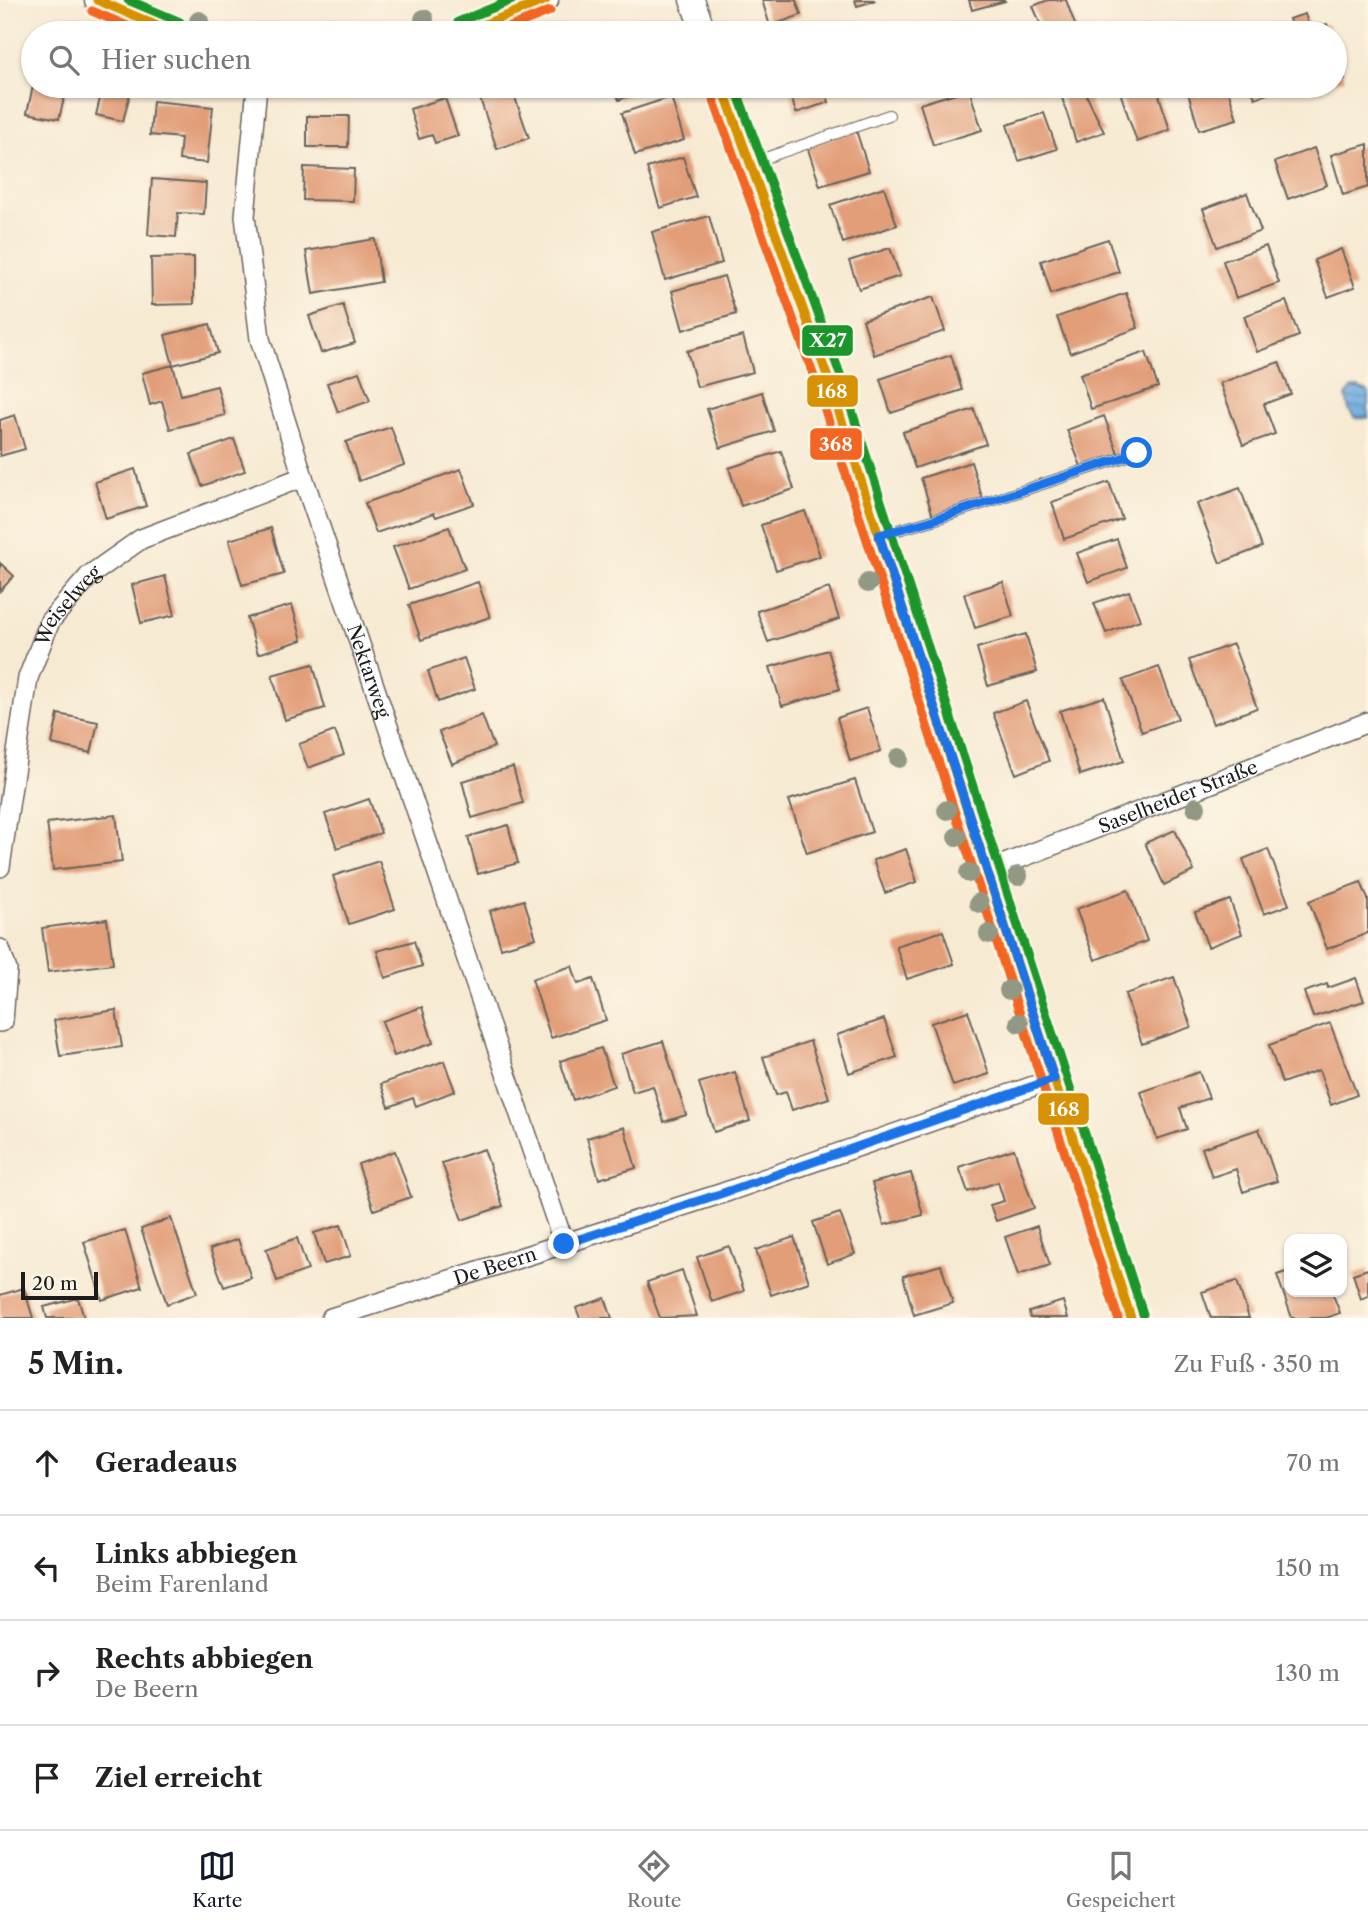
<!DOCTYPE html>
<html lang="de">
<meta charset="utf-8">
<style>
body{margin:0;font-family:"Libre Caslon Text",serif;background:#f2f2f2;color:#222}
.controls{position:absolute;right:21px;bottom:21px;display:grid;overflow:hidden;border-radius:14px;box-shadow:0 2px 5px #0004}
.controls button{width:63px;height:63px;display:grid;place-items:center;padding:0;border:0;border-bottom:2px solid #e0e0e0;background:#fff;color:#222;font:35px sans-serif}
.scale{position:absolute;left:21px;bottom:18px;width:77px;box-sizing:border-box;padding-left:7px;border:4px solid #1c1c1c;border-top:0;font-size:19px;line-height:24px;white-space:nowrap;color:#1c1c1c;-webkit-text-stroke:5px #fcf5e5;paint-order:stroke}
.stop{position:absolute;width:21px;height:21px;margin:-16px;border:5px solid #1a73e8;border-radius:50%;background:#fff}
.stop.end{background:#1a73e8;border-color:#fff;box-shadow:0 2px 7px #0008}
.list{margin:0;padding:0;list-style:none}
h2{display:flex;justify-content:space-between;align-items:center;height:91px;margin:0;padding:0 28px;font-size:30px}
h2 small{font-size:23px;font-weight:400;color:#767676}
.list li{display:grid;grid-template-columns:46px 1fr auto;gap:21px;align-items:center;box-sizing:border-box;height:105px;padding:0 28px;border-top:2px solid #e0e0e0}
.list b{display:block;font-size:26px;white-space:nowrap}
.list p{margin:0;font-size:23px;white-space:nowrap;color:#767676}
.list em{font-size:23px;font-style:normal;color:#767676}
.icon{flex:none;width:38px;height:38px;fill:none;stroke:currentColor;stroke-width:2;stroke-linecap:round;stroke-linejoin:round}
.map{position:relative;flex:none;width:1368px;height:1318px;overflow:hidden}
.search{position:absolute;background:#fff;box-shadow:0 2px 5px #0004;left:21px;right:21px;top:21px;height:77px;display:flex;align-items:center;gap:18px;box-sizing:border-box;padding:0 24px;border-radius:38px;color:#767676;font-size:26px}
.sheet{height:511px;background:#fff}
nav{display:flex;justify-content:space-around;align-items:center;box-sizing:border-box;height:98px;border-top:2px solid #e0e0e0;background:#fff;font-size:19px;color:#767676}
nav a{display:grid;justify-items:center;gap:4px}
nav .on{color:#111827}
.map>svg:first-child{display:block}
.water{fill:url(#water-rules);stroke:#46647e;stroke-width:2}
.building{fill:#e29e79}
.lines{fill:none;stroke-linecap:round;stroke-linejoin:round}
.service-casing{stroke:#69645c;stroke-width:12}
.minor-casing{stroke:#69645c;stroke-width:22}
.tertiary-casing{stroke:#69645c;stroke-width:27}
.service{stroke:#fff;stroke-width:10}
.minor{stroke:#fff;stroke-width:19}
.tertiary{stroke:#fff;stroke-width:24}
.bus-1-casing{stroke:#fcf5e5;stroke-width:14}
.bus-2-casing{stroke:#fcf5e5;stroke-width:14}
.bus-3-casing{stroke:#fcf5e5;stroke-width:14}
.bus-1{stroke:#d69104;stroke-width:9}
.bus-2{stroke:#f26522;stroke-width:9}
.bus-3{stroke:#1a962b;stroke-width:9}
.tree{fill:#919984}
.route{stroke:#1a73e8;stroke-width:9}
.labels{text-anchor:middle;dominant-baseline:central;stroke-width:5;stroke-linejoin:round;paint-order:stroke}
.street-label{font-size:19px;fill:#1c1c1c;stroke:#fcf5e5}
.line-badge{stroke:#fcf5e5;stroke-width:2.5}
.badge-label{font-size:19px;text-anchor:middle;font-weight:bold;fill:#fff}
</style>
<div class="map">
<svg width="1368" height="1318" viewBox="0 0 1368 1318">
<defs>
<pattern id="water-rules" width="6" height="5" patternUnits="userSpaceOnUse" patternTransform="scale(1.75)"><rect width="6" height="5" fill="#6fabe0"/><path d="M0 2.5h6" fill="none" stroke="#5a8ab5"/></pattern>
</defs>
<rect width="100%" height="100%" fill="#fcf5e5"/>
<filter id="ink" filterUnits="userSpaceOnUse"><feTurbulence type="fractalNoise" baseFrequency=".0143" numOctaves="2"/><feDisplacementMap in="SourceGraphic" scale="14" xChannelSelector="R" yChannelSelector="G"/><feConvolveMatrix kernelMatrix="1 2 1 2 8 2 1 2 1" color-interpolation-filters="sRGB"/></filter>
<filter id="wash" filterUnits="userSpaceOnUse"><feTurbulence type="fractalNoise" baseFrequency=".00686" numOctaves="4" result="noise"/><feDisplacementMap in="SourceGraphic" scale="28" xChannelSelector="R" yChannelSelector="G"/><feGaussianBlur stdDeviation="1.57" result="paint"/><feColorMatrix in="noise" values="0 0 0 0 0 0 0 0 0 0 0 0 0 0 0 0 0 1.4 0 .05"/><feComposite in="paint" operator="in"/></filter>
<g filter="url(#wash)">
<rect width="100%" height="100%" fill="#f7ead3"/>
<path class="water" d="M1358 388 1368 392V418H1355L1349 410 1346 396 1351 389Z"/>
<g id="blocks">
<path class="building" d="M762 0H796L801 15 770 26Z
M855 0H874L875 1 857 6Z
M969 0H1004L1005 1 972 10Z
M1048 0H1066L1078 33H1044L1033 6Z
M1305 14 1310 30 1327 24 1330 33H1294L1289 19Z
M636 27 638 33H618Z
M1335 51 1345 79 1335 82Z
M33 86H67L59 119 27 113Z
M103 86H132L123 121 96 115Z
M489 86H511L529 138 497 149 477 90Z
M569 86H592L571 93Z
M613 86H652L619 100Z
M788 86H824L829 102 796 113Z
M1067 86H1082L1104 132 1076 142 1059 88Z
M1118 86H1156L1170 130 1137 142Z
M1186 86H1227L1237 119 1199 130Z
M1250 86H1291L1255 98Z
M969 89 982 130 933 145 920 104Z
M671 97 684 140 635 155 622 113Z
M445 98 458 136 435 143 432 135 419 139 410 109Z
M153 101 213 107 207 163 179 160 181 138 150 135Z
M1044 113 1057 149 1019 161 1007 125Z
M307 116H349L348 147H307Z
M856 130 869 171 820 186 807 146Z
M1368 144V187L1343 195 1331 155Z
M1314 148 1327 185 1288 199 1275 162Z
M683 157 696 197 660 208 647 168Z
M304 167 354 169 353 201 303 200Z
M152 179 206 183 204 214 178 213 176 237 148 235Z
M884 187 897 225 843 243 830 205Z
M1247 193 1261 231 1217 247 1203 209Z
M709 216 722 263 665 280 652 232Z
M375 239 381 282 313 294 306 251Z
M1108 239 1119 272 1051 294 1041 261Z
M1266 246 1279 283 1236 298 1223 261Z
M890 248 900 276 859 289 849 261Z
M1341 249 1355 287 1328 297 1314 260Z
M194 257V304L152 305 151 258Z
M724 276 736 314 683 330 672 291Z
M1126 293 1138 328 1070 353 1057 317Z
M933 297 945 331 874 355 863 320Z
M1286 301 1299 336 1257 352 1244 316Z
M343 305 355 343 321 353 309 316Z
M210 324 218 353 173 365 165 335Z
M743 336 753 372 697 387 687 351Z
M1146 352 1158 387 1091 409 1080 374Z
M951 355 962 390 891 413 880 379Z
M1279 362 1291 394 1264 404 1275 434 1243 445 1220 383Z
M173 365 181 395 217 386 225 415 170 429 162 401 150 405 142 373Z
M359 372 370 401 338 412 327 383Z
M762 392 774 431 720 448 707 409Z
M974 409 986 444 915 468 903 432Z
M15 415 25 449 0 456V420Z
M1104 416 1119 456 1082 469 1067 430Z
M391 427 404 465 359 481 346 442Z
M234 439 245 471 202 486 191 454Z
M781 451 794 489 741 506 729 468Z
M971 462 983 500 933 516 921 478Z
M135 469 146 506 106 519 95 482Z
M461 469 474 504 436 517 434 513 376 533 365 503Z
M1109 482 1122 519 1064 539 1052 502Z
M1240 488 1262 547 1220 563 1197 504Z
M805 511 820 556 776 570 761 525Z
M449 527 465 569 409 589 393 547Z
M271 528 284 574 242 585 229 540Z
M1117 539 1127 568 1088 582 1077 553Z
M0 563 14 576 0 591Z
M165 576 175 615 141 623 132 585Z
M478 582 490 617 421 640 409 605Z
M1003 582 1013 616 975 628 964 594Z
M829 588 839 619 768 642 757 611Z
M1129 591 1140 620 1106 633 1094 603Z
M292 605 302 640 258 654 247 618Z
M1026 634 1037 672 988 686 977 648Z
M1233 644 1257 708 1213 724 1189 660Z
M828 650 840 689 782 706 770 667Z
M464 658 475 689 438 702 428 671Z
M313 664 325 708 285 720 272 675Z
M1159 667 1178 719 1142 732 1123 680Z
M1104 697 1124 761 1080 775 1060 711Z
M1026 701 1049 761 1016 774 993 713Z
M867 708 881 751 850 761 837 718Z
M58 714 98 722 91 753 52 744Z
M482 715 494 747 452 764 439 732Z
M335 731 344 755 308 768 299 744Z
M513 767 523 803 472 818 462 781Z
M855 780 872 832 807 853 789 800Z
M369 799 381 833 337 848 325 814Z
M116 815 122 862 53 870 47 823Z
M508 825 518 863 478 874 468 837Z
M1175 830 1194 871 1164 885 1145 843Z
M906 849 917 882 885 893 873 860Z
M1268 849 1289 905 1264 914 1243 859Z
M379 861 395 909 349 924 333 876Z
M1361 882 1368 899V933L1327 949 1309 901Z
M1128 890 1147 941 1095 960 1076 909Z
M524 900 536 938 501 948 490 911Z
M1230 900 1242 934 1208 947 1195 912Z
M107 919 113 964 48 972 42 928Z
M943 931 954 964 907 979 896 946Z
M414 941 422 966 385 978 377 951Z
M572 966 578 984 593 979 606 1020 551 1038 532 979Z
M1174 977 1191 1027 1142 1044 1125 994Z
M1356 978 1364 1001 1313 1017 1304 992 1327 984 1328 988Z
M422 1007 433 1043 394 1056 382 1021Z
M116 1010 122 1047 60 1056 54 1020Z
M968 1011 989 1074 953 1086 931 1023Z
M884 1019 897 1057 849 1073 837 1035Z
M1330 1023 1357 1095 1331 1105 1319 1070 1282 1083 1269 1045Z
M663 1041 686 1115 664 1122 653 1086 633 1092 621 1054Z
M810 1041 829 1098 792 1110 786 1092 776 1095 763 1057Z
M601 1048 614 1086 573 1100 560 1061Z
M444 1061 455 1091 416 1106 413 1098 389 1107 381 1084Z
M735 1072 750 1121 714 1132 699 1083Z
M1199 1072 1209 1098 1180 1108 1187 1129 1157 1139 1141 1092Z
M624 1127 636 1168 599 1179 587 1138Z
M1259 1129 1277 1181 1243 1192 1236 1169 1212 1177 1202 1148Z
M484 1149 503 1206 462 1220 442 1163Z
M1014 1149 1034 1208 996 1221 990 1205 1004 1201 998 1182 968 1192 959 1167Z
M395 1151 411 1197 374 1210 358 1164Z
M911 1173 923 1215 884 1225 872 1183Z
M840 1213 855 1254 827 1264 813 1222Z
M171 1218 197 1293 167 1304 141 1229Z
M341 1225 351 1256 324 1264 314 1233Z
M1037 1226 1050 1265 1018 1275 1005 1237Z
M125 1230 142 1287 102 1300 84 1242Z
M794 1237 809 1282 771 1295 756 1250Z
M297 1238 308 1270 277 1281 266 1249Z
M238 1239 251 1278 224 1287 210 1249Z
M729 1246 744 1291 712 1302 697 1257Z
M941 1265 953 1303 914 1315 903 1276Z
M1368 1269V1296L1361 1299 1353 1274Z
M682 1270 697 1316 660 1318 647 1282Z
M1289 1271V1292H1332L1340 1313 1326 1318H1292L1277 1275Z
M1237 1281 1249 1318H1211L1202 1292Z
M24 1288 33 1318H0V1295Z
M78 1298 84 1318H47L44 1307Z
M605 1298 612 1318H580L576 1308Z
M1063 1301 1068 1318H1030L1029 1312Z"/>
</g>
</g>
<g filter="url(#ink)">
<use href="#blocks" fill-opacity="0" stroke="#69645c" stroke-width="2"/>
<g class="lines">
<defs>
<path id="service" d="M751 163 889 115
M880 535 930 521 1137 453"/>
<g id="minor">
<path id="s1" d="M257 86 245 216 260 339 303 477 564 1244"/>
<path id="s2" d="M0 867 28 678 50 621 90 575 141 539 303 477"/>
<path id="s3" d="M987 871 1368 722"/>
<path d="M0 949 7 970 3 1021 0 1022"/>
<path id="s4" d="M331 1318 723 1193 1054 1079"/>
</g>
<path id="tertiary" d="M97 0 175 33
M692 0 704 33
M462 33 546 0
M722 86 828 378 1131 1318"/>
</defs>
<use href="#service" class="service-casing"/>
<use href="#minor" class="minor-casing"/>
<use href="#tertiary" class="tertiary-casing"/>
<use href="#service" class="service"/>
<use href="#minor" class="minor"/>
<use href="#tertiary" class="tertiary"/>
<defs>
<path id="bus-1" d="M97 0 175 33
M462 33 546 0
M722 86 828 378 1131 1318"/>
<path id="bus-2" d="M92 11 144 33
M495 33 550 11
M710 90 816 382 1118 1318"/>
<path id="bus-3" d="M128 0 180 22
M458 22 512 0
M735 86 840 374 1143 1314"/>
</defs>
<use href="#bus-1" class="bus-1-casing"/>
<use href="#bus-2" class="bus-2-casing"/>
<use href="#bus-3" class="bus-3-casing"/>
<use href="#bus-1" class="bus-1"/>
<use href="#bus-2" class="bus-2"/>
<use href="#bus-3" class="bus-3"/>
</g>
<g class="tree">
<circle cx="424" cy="19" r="10"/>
<circle cx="199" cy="21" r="10"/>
<circle cx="868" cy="583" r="10"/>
<circle cx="899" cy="758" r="10"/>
<circle cx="1196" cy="807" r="10"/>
<circle cx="947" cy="810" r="10"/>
<circle cx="957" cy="837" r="10"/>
<circle cx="969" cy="873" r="10"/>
<circle cx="1018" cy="876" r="10"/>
<circle cx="979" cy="903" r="10"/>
<circle cx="989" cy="934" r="10"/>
<circle cx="1009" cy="990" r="10"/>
<circle cx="1019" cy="1023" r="10"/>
</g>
</g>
<g class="lines" filter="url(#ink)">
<path class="route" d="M564 1244 723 1193 1054 1079 879 535 930 521 1137 453"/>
</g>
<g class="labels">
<g class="street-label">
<text stroke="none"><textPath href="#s2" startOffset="275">Weiselweg</textPath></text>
<text stroke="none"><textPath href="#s1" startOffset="604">Nektarweg</textPath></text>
<text stroke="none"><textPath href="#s3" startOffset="205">Saselheider Straße</textPath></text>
<text stroke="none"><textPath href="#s4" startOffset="172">De Beern</textPath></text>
</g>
</g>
<g class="line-badge">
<rect x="801" y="324" width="53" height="33" rx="7" fill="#1a962b"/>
<rect x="806" y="374" width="53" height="34" rx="7" fill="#d69104"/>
<rect x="809" y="427" width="54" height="34" rx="7" fill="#f26522"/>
<rect x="1037" y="1092" width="53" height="34" rx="7" fill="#d69104"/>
</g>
<g class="badge-label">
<text x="828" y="347">X27</text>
<text x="832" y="398">168</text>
<text x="836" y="451">368</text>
<text x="1064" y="1116">168</text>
</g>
</svg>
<div class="controls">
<button><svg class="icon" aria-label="layers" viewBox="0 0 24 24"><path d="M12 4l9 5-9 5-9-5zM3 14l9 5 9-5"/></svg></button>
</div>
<div class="scale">20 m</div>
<div class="stop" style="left:1137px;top:453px"></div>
<div class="stop end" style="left:564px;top:1244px"></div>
<div class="search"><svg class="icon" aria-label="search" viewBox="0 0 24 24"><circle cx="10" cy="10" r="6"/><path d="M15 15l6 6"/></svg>Hier suchen</div>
</div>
<section class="sheet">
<h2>5 Min.<small>Zu Fuß · 350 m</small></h2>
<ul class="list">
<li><svg class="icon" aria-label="ahead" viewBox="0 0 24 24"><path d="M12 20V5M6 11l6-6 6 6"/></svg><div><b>Geradeaus</b></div><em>70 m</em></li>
<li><svg class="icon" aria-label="left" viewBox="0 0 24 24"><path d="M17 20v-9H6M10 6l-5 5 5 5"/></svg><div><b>Links abbiegen</b><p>Beim Farenland</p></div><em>150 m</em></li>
<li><svg class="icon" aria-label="right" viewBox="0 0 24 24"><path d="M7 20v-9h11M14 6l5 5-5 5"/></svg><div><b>Rechts abbiegen</b><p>De Beern</p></div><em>130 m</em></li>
<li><svg class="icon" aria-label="arrive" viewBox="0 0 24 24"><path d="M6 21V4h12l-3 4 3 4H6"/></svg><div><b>Ziel erreicht</b></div></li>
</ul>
</section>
<nav>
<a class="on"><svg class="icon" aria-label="map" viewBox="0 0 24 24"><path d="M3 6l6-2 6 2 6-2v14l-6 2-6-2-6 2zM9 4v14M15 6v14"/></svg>Karte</a>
<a><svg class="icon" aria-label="directions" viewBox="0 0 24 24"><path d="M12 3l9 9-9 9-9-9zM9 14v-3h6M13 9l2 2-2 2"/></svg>Route</a>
<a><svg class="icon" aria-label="saved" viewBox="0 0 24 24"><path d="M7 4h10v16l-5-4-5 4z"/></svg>Gespeichert</a>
</nav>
